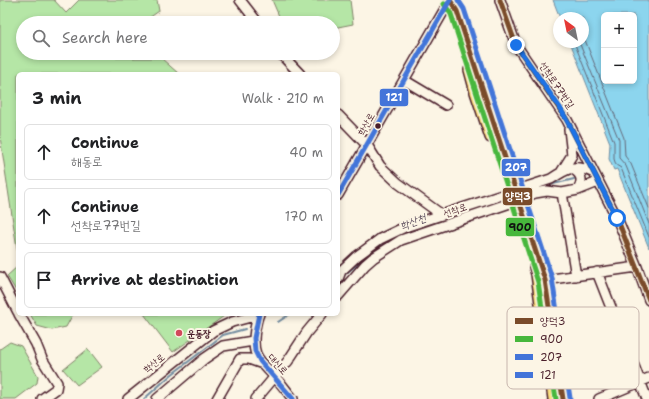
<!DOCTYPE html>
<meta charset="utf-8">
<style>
body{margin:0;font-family:"Shantell Sans","Poor Story",sans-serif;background:#f2f2f2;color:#202124}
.controls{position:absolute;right:12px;top:12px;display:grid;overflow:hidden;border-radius:6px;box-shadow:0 2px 6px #0003}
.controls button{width:36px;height:36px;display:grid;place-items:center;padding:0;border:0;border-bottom:1px solid #e0e0e0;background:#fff;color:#202124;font:20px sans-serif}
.compass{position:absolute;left:553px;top:12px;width:36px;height:36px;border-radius:50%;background:#fff;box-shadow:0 2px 6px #0003;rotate:327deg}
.stop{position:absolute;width:12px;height:12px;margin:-9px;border:3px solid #1a73e8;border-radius:50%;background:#fff}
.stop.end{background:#1a73e8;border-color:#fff;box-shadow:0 1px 4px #0008}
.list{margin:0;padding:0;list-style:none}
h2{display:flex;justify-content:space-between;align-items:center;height:52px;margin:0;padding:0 16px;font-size:17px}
h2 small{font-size:13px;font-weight:400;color:#757577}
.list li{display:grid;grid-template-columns:26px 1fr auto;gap:12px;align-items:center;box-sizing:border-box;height:56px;margin:0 8px 8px;padding:0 8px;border:1px solid #e0e0e0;border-radius:6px}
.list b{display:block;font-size:15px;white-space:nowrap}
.list p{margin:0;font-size:13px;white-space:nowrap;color:#757577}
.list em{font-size:13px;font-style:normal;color:#757577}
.icon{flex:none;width:22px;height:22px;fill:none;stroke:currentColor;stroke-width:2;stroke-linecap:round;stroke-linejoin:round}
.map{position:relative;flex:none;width:649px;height:399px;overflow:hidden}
.search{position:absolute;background:#fff;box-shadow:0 2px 6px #0003;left:16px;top:16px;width:324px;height:44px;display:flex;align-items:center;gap:10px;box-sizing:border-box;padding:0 14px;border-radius:22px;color:#757577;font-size:15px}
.panel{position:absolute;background:#fff;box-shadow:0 2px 6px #0003;left:16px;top:72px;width:324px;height:244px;border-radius:6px}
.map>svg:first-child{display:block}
.green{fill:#b5e6a6;stroke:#808268}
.water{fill:#8cd5ee;stroke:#728ca0;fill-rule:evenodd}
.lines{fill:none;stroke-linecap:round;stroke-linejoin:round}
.shore{stroke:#646879;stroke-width:1}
.stream{stroke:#728ca0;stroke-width:2}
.minor-casing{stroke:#4a1f2b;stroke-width:12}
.major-casing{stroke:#4a1f2b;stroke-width:14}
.minor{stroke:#fcf5e5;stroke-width:9}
.major{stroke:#fce080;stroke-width:11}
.bus-1-casing{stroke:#fcf5e5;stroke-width:8}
.bus-2-casing{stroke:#fcf5e5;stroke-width:8}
.bus-3-casing{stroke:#fcf5e5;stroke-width:8}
.bus-4-casing{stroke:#fcf5e5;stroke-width:8}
.bus-1{stroke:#7a4b2a;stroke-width:5}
.bus-2{stroke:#47b73c;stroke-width:5}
.bus-3{stroke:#4374d9;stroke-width:5}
.bus-4{stroke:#4374d9;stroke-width:5}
.route{stroke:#1a73e8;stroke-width:5}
.bus-dot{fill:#4a1f2b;stroke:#fcf5e5;stroke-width:1.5}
.poi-dot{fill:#d1495b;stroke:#fcf5e5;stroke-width:1.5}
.labels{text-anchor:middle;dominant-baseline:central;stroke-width:4;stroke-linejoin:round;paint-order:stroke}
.street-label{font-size:10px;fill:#4a1f2b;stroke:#fcf5e5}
.poi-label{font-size:10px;font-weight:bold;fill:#4a1f2b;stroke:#fcf5e5;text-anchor:start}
.water-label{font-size:11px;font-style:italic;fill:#5a4c5c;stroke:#fcf5e5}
.key{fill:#fcf5e5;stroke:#c7b5ad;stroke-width:1}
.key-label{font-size:11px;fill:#4a1f2b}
.line-badge{stroke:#fcf5e5;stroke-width:1.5}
.badge-label{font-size:11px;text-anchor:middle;font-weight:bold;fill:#fff}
.pale-badge-label{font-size:11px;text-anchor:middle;font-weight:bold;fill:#111}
</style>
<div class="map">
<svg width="649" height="399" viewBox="0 0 649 399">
<rect width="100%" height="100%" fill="#fcf5e5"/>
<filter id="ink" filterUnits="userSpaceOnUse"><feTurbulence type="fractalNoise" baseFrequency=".025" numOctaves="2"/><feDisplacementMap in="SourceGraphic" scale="8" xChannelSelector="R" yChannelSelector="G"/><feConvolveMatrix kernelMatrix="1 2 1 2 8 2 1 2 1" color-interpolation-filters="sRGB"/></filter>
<g filter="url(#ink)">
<path class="green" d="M0 0H54L66 13 79 0H157L159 11 142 23H23V53H116V58H161L179 74H18V255L0 137Z
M272 0H350L353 24 333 28V23H282Z
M18 266V294L7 276Z
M30 314H73L66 327 52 330 37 326Z
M144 314H227L173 352Z
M10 342 21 346 38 376 37 383 16 399H0V349Z
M88 349 102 367 77 385 63 369Z"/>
<path class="water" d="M553 0H649V248L617 169 614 170 609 159 610 143 570 42H583V18H560ZM604 15H634V81H604Z"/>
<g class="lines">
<path class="shore" d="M583 35 624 138 625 156 631 164 649 208
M574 42 614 142V159L616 165 621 168 649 237
M579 42 619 140V158L626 166 649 224"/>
<path class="stream" d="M537 188 574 179
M343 276C358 264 373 250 390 240 416 224 454 216 484 206
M278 322 290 314
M144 399 171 375 223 335 245 329"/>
<defs>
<path id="minor" d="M240 0 258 23
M500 0 516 45 567 120 617 218 637 267 649 300
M280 53 300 74
M404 80 446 105
M338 115 367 145 380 166 398 183 442 215
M570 168C581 172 584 180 578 190
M562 171 572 155 569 129
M562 193 576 276
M338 195 450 0
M597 272 647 399
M0 277 18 312
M338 279 341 271 357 256 380 239 405 227 551 179C566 169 575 163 592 172
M545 280 637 267
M338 296 365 265 373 258 401 240 513 202 535 193 547 191 562 193 578 190 598 182
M19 314 36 344 42 359 57 383 56 389 42 399
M259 314C257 318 256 324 255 329 251 356 258 359 275 377 282 384 287 392 293 399
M128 399 213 331 232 322 258 315
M157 399 204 359 223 346 253 341
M217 399 240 359H249L260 363
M256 399 288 361 307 332 322 314
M599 399 649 378"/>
<path id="major" d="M450 0 457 11 545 280 563 399
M470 70 476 92 491 137
M535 267 537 274 554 399"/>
</defs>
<use href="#minor" class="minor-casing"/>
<use href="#major" class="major-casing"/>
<use href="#minor" class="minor"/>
<use href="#major" class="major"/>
<defs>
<path id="bus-1" d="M450 0 457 11 545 280 563 399
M500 0 516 45 567 120 617 218 649 300"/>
<path id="bus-2" d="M444 4 451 14 538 282 556 399"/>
<path id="bus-3" d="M458 0 464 9 552 278 570 398"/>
<path id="bus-4" d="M338 195 450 0
M259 314 254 338 255 351 260 361 293 399"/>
</defs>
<use href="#bus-1" class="bus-1-casing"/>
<use href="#bus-2" class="bus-2-casing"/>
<use href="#bus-3" class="bus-3-casing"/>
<use href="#bus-4" class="bus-4-casing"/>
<use href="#bus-1" class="bus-1"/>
<use href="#bus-2" class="bus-2"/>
<use href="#bus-3" class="bus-3"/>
<use href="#bus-4" class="bus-4"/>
</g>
</g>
<g class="lines" filter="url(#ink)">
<path class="route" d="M516 45 560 108 571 128 617 218"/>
</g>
<circle class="bus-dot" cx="378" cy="126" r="3.5"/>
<circle class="poi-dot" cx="179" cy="333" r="4"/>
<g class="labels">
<g class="street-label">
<text transform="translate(557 85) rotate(56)">선착로77번길</text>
<text transform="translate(366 124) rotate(-60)">학산로</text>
<text transform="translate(455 210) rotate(-19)">선착로</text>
<text transform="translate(154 363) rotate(-39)">학산로</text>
<text transform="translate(278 364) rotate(48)">대신로</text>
</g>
<g class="poi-label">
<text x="187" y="333">운동장</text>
</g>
<g class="water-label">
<text transform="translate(413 222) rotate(-21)">학산천</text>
</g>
</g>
<rect x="507" y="307" width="132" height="82" rx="6" class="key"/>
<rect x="515" y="318" width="18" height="6" fill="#7a4b2a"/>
<rect x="515" y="336" width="18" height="6" fill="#47b73c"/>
<rect x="515" y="354" width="18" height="6" fill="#4374d9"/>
<rect x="515" y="372" width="18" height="6" fill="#4374d9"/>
<g class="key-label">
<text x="540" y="325">양덕3</text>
<text x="540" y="343">900</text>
<text x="540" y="361">207</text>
<text x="540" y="379">121</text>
</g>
<g class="line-badge">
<rect x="379" y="88" width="30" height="19" rx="4" fill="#4374d9"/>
<rect x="501" y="158" width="30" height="19" rx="4" fill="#4374d9"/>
<rect x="502" y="187" width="31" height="19" rx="4" fill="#7a4b2a"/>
<rect x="505" y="217" width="30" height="20" rx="4" fill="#47b73c"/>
</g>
<g class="badge-label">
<text x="394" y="101">121</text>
<text x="516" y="171">207</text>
<text x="518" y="200">양덕3</text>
</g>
<g class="pale-badge-label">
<text x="520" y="231">900</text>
</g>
</svg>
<div class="controls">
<button>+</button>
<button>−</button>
</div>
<svg class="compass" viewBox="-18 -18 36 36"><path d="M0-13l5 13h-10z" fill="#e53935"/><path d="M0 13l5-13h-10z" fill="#757577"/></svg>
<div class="stop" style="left:617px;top:218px"></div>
<div class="stop end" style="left:516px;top:45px"></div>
<div class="search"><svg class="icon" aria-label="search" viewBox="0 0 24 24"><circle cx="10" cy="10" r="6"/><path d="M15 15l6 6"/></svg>Search here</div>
<section class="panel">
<h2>3 min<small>Walk · 210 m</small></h2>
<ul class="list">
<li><svg class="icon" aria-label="ahead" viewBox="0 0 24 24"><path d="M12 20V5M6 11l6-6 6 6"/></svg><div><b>Continue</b><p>해동로</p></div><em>40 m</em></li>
<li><svg class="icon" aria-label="ahead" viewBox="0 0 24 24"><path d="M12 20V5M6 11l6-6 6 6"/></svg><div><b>Continue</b><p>선착로77번길</p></div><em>170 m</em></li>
<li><svg class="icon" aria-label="arrive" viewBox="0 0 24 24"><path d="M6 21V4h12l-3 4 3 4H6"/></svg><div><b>Arrive at destination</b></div></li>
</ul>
</section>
</div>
